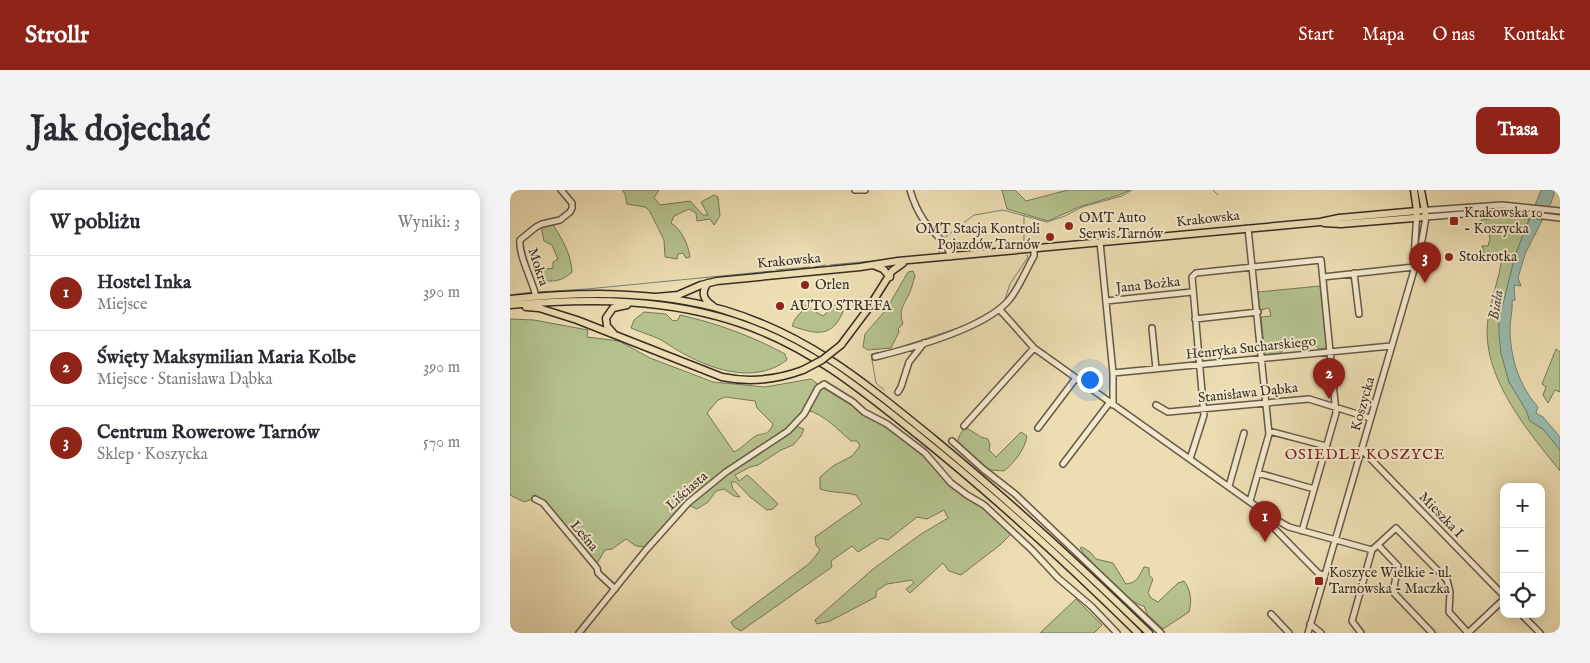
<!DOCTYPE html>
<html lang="pl">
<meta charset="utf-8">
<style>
body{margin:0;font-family:"IM FELL English",serif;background:#f2f2f3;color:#2b2b33}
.controls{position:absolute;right:15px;bottom:15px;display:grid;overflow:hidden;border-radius:10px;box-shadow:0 2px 12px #0003}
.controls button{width:45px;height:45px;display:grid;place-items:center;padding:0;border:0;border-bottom:1px solid #e1e1e2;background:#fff;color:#2b2b33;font:25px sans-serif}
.you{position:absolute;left:579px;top:189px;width:18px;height:18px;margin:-12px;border:4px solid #fff;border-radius:50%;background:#1a73e8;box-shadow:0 0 0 8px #1a73e833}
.badge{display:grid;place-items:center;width:32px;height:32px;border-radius:50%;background:#8f2418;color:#fff;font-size:16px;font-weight:700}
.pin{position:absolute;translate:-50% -41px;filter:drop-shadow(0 1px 2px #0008)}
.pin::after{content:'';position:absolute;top:26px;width:18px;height:15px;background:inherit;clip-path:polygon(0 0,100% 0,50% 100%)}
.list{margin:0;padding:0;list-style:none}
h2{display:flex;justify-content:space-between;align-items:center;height:65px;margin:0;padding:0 20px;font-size:21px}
h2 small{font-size:16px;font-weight:400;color:#7c7c81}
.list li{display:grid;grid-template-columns:32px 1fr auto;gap:15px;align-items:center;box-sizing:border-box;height:75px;padding:0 20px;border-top:1px solid #e1e1e2}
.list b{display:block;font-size:19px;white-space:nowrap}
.list p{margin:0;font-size:16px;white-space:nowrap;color:#7c7c81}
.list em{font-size:16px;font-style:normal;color:#7c7c81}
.icon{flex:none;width:28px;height:28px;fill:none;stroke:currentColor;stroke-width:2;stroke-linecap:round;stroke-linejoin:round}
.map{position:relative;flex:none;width:1050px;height:443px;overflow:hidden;border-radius:10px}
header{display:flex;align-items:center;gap:30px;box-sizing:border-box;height:70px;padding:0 25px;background:#8f2418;color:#fff}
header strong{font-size:24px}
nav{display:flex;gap:28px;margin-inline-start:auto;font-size:18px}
.intro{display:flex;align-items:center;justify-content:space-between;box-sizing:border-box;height:120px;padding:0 30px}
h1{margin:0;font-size:35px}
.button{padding:12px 22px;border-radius:10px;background:#8f2418;color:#fff;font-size:18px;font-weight:700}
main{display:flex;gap:30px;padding:0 30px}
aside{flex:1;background:#fff;border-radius:10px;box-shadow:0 2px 12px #0003}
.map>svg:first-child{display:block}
.green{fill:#b5c28e;stroke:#777759;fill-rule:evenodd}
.water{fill:#99bbaf;stroke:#738277}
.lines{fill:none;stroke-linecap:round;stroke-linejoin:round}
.stream{stroke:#738277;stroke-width:1}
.minor-casing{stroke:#665848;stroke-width:8}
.major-casing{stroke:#392c24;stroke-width:9}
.minor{stroke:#f3e9cd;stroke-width:5}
.major{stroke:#ecddb2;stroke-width:6}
.major-bridge-casing{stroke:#392c24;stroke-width:9;stroke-linecap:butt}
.major-bridge{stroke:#ecddb2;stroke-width:6}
.poi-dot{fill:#8f2418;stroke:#f3e9cd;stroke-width:2}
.labels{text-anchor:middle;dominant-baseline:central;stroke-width:4;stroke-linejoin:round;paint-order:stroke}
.poi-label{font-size:14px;fill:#392c24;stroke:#f3e9cd;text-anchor:start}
.street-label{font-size:14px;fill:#392c24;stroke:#f3e9cd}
.water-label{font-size:15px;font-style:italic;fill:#515047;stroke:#f3e9cd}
.neighbourhood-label{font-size:15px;letter-spacing:1px;fill:#7a1f14;stroke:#f3e9cd}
</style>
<header>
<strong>Strollr</strong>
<nav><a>Start</a><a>Mapa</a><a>O nas</a><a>Kontakt</a></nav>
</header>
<div class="intro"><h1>Jak dojechać</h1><a class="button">Trasa</a></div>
<main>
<aside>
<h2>W pobliżu<small>Wyniki: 3</small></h2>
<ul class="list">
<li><span class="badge">1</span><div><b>Hostel Inka</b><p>Miejsce</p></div><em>390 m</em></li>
<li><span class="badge">2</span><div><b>Święty Maksymilian Maria Kolbe</b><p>Miejsce · Stanisława Dąbka</p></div><em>390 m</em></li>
<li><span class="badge">3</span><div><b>Centrum Rowerowe Tarnów</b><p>Sklep · Koszycka</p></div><em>570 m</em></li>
</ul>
</aside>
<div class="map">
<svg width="1050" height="443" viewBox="0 0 1050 443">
<rect width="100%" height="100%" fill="#ecddb2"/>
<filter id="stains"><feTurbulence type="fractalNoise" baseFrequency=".004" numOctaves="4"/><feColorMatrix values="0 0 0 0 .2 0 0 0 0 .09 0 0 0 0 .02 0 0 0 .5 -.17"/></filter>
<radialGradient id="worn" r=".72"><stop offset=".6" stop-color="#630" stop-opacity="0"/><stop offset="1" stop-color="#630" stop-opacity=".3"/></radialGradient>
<path class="green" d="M112 0H149L144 8 150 15 180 11 193 25H198L191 12 204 5 208 7 210 26 204 35 200 29 187 31 186 23 179 19 164 26 161 33C172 40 178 54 180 67L176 68 173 63 168 64 167 69 155 67 154 50 139 20 135 17 117 14 115 4Z
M492 0H505L516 11 558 0H620L609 5 569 17 538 31 497 19Z
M993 27 1019 29 1005 66 992 119 989 130 991 163 999 192 1016 220 1020 231 1033 239 1050 260V281C1017 240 970 185 978 129 981 109 989 89 992 69L974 63 972 56H978L980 49 979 41 972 35 971 30Z
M42 33C52 49 61 63 62 82 52 92 42 92 29 90L28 80 43 78V72L48 69 42 55 34 51 31 36Z
M403 81 405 86C403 92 402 97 400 102 394 115 388 120 393 134L388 139 389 142 381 158 358 160 353 157 355 144 376 120 398 82Z
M810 96 817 158 809 159 806 156 773 159 771 163 755 165 751 127 761 126 759 118 750 120 748 102Z
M298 115 304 121 313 126 325 115 334 119C323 148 308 145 282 136L285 129 292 121 287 116Z
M134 122 156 124 163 131 168 130 170 125C206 133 242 146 275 164L277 170C240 198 189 175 156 153 146 146 132 143 121 138L124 130Z
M0 129 24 130 78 140 77 147 109 151 140 168 203 192 255 197 301 189 309 195 312 192 376 234 411 261 442 294 469 312 503 342 490 355 451 385 439 381 433 373 400 403 396 399 404 393 402 390 377 394 366 401V407L320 431 307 434 305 430 363 379 411 344 438 328 434 320 417 329 407 327 378 350 370 348 348 362 342 356 321 371 322 377 231 441 224 437 221 432 300 373 310 360 306 355 305 347 352 314 346 305C334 302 322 303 310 299V287L323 276 342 266 350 256 347 251H341C327 239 315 225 297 220L287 233 288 237 294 239 291 246 283 255 271 260 248 275 240 277 225 285 229 291 237 285 241 288 268 314 263 319 257 320 240 307 226 292H221L223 299 230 307 224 306 214 299 206 301 198 312 187 319 176 314 135 357 126 356 116 349 102 359 95 360 86 375 26 308 14 312 0 305ZM215 207 245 211 247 218 263 234C257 248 253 241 244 247 237 252 232 258 224 262L197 223 208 210Z
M1046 159 1050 162V202L1045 200 1038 213 1033 205 1036 197 1032 194Z
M455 237 471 247 478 249 480 255 479 260 486 267 511 242 517 246C515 259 505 272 494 281L480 280 449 255C446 249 451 243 455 237Z
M572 357 580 362 586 369 603 373 616 394C627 393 629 386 634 377L639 378V385L643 389 638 403 641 408 648 412 668 393 674 391C681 400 682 411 679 422L653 439 637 424 634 416C622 416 585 375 575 365L570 358Z
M566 409 592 435 584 443H530Z"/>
<path class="water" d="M1031 0H1045L1041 13 1015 64 1008 88 1011 96 1004 95 1005 110 1002 111C1003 121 1000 129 1000 138 1000 167 1009 196 1028 217L1026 223 1033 227 1050 247V260L1033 239 1020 231 1016 220 999 192 991 163 989 145V130L1005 66Z"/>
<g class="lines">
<path class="stream" d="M703 0 708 5
M514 27V56
M434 48 464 25 493 20 537 32 555 26 572 17 612 6 622 0
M425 65 429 63 430 54
M320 75 382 69
M304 77 316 75
M266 80 300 77
M28 102 77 99 262 81
M0 105 22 102
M494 112 500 94 518 67 517 65
M384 159 454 136 480 122
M374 200 366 193 361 164 380 161"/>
<defs>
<path id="minor" d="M345 0H355
M400 0C403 10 407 20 413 29 420 41 440 54 440 67
M738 38 759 244 740 311
M590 52 603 183V215
M904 69 907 21 992 15 1050 21
M844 83 849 124
M813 87 904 77
M26 107C23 91 8 65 10 50L26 37 32 34 50 30 60 22 62 18V13L51 0
M596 111 682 102
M490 120 524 158 761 327 779 337 862 360
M685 129 748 122
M642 138 646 179
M365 167C402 158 474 139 499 110 509 98 516 80 524 66V59
M603 183 881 156
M388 202 391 197 399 172 414 153
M646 215 658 222 799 209 860 228
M454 236 524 158
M528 238 566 188
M759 241 816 256
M442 251 473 279 505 304 651 443
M851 259 994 406
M680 269 694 225 682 87 686 83 811 70 826 223 792 341
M553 274 600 212
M748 283 804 299
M719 296 734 243
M25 309 33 313 87 378 88 383 105 399
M766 330 763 337 808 383 815 386
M868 355 888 376 883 402 922 443
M761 424 779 443
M1011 424 1030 443
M800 434 811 443
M69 443 136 360 178 313 216 282 278 241 294 224 308 198 314 194 343 212 354 222 377 234 415 263 441 293 457 305 474 315 522 360 548 388 581 416 607 443
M798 443 911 56 916 27 990 21 1050 28
M851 443 842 431 862 360 886 338 937 390 940 402 939 422 958 443 994 409"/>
<path id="major" d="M814 33 831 34 916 27 911 0
M363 75 373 79 380 87
M198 93C190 103 194 110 203 116
M146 107 168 105 191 95 207 91 350 77 388 71 810 32 829 28 907 21 904 0
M0 109C71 102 144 100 214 120 301 146 357 195 425 250 499 311 570 376 639 443
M0 115C79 108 160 108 235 135 303 159 354 202 409 246 486 308 558 374 628 443
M16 117 29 118 67 130 212 187C241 193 266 190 293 180
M104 144 97 136 96 128 103 118 117 115
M331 155 358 119 382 81 393 73"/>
</defs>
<use href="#minor" class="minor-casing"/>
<use href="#major" class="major-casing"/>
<use href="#minor" class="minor"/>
<use href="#major" class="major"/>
<defs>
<path id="major-bridge" d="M293 180 312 170 331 155"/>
</defs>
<use href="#major-bridge" class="major-bridge-casing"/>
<use href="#major-bridge" class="major-bridge"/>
</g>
<g class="poi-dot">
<rect x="939" y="26" width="10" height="10" rx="2.5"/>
<circle cx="559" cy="36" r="5"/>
<circle cx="540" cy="47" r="5"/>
<circle cx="939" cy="67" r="5"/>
<circle cx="295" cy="95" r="5"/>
<circle cx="270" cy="116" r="5"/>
<rect x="804" y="386" width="10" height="10" rx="2.5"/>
</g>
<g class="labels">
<g class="poi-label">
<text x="954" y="23">Krakowska 10<tspan x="954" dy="16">- Koszycka</tspan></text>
<text x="569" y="28">OMT Auto<tspan x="569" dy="16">Serwis Tarnów</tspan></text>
<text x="530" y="39" text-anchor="end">OMT Stacja Kontroli<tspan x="530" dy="16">Pojazdów Tarnów</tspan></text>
<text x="949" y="67">Stokrotka</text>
<text x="305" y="95">Orlen</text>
<text x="280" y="116">AUTO STREFA</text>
<text x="819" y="383">Koszyce Wielkie - ul.<tspan x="819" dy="16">Tarnowska - Maczka</tspan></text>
</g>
<g class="street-label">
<text transform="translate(698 29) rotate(-6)">Krakowska</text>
<text transform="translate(279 71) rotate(-5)">Krakowska</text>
<text transform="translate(28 77) rotate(72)">Mokra</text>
<text transform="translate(638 95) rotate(-6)">Jana Bożka</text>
<text transform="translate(741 158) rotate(-6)">Henryka Sucharskiego</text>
<text transform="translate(738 203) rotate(-6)">Stanisława Dąbka</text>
<text transform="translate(853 214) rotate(-74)">Koszycka</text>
<text transform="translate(177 301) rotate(-42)">Liściasta</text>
<text transform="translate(931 325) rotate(46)">Mieszka I</text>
<text transform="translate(74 346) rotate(50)">Leśna</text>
</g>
<g class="water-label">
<text transform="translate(986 115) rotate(-81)">Biała</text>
</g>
<g class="neighbourhood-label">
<text x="855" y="264">OSIEDLE KOSZYCE</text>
</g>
</g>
<rect width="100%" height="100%" filter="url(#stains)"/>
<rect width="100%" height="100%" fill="url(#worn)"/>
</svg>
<div class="controls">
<button>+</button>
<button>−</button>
<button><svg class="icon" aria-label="locate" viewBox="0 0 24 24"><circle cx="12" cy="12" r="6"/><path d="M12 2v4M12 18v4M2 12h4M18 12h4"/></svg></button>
</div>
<div class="you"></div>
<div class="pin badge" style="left:755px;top:352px">1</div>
<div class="pin badge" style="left:819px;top:209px">2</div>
<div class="pin badge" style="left:915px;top:93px">3</div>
</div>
</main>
